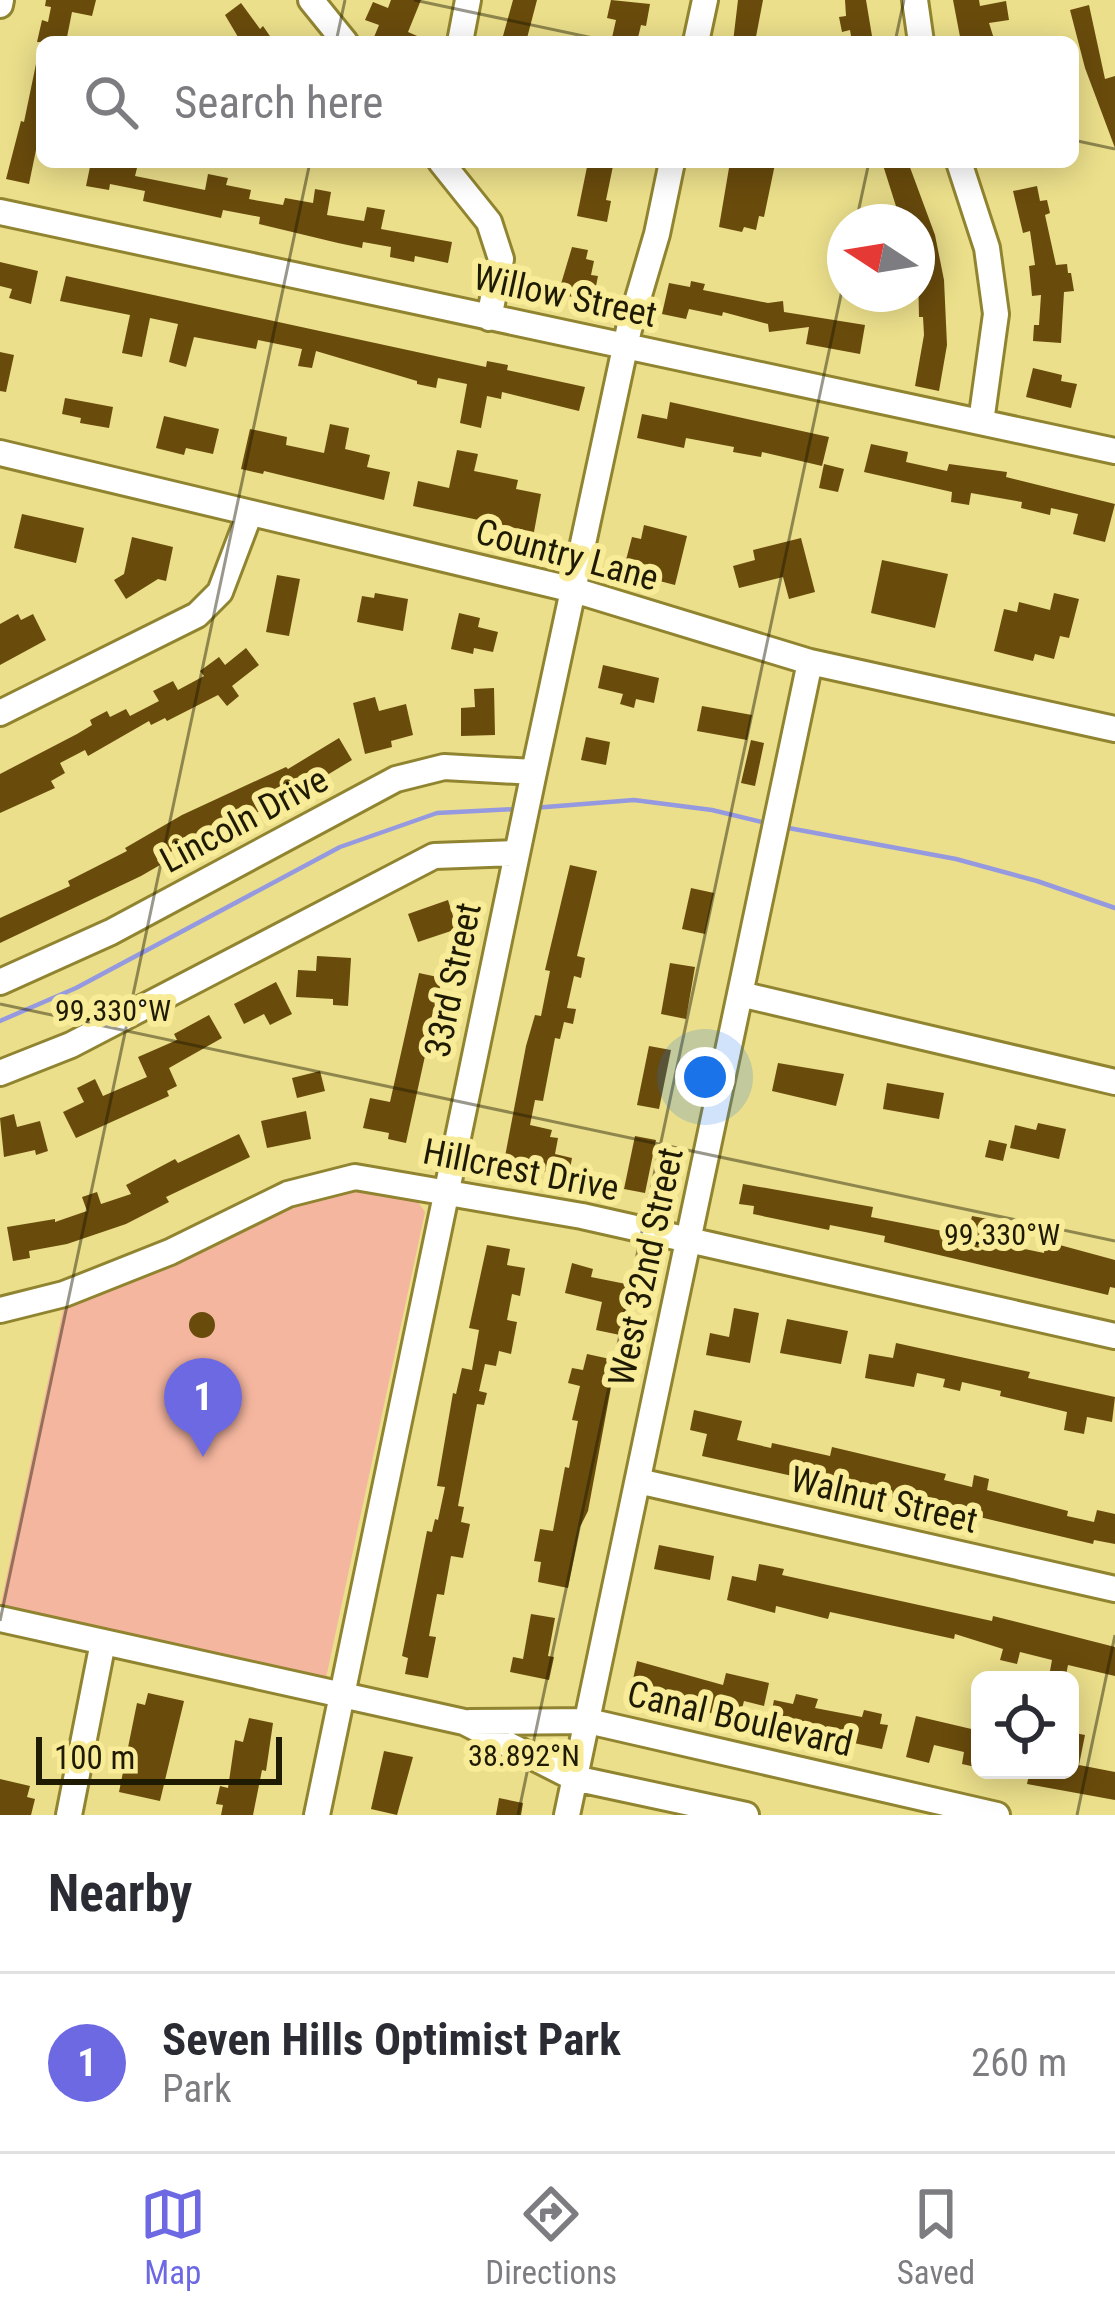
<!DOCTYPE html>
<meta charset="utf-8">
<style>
body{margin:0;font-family:"Roboto Condensed",sans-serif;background:#f7f7f7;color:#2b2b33}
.controls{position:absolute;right:36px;bottom:36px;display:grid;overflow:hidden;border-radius:18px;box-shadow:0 6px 30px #0003}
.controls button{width:108px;height:108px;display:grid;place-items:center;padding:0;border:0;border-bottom:3px solid #e1e1e2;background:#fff;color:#2b2b33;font:60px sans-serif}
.compass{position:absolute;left:827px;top:204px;width:108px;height:108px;border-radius:50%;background:#fff;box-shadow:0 6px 30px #0003;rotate:282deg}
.scale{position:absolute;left:36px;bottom:30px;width:246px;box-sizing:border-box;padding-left:12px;border:6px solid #1f1b02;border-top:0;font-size:33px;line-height:42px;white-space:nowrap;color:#1f1b02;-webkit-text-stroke:9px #f8ec98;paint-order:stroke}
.you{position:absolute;left:705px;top:1077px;width:42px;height:42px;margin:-30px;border:9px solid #fff;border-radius:50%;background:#1a73e8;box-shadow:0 0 0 18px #1a73e833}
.badge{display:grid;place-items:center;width:78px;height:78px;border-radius:50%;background:#6d69e3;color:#fff;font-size:39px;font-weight:700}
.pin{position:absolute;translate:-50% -99px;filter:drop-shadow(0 3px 6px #0008)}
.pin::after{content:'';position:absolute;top:63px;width:42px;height:36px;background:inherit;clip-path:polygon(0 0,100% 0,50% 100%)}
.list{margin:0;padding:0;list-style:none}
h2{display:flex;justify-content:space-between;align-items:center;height:156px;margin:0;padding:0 48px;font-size:51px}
h2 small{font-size:39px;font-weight:400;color:#7c7c81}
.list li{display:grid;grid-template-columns:78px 1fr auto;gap:36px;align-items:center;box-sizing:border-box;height:180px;padding:0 48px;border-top:3px solid #e1e1e2}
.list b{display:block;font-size:45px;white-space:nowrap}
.list p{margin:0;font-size:39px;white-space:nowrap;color:#7c7c81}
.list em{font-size:39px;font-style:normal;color:#7c7c81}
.icon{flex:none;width:66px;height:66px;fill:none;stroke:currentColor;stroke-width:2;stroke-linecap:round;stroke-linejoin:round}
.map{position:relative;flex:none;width:1115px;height:1815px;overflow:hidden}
.search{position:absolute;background:#fff;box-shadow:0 6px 30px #0003;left:36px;right:36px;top:36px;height:132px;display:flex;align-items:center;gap:30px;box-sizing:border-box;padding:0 42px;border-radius:18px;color:#7c7c81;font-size:45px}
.sheet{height:336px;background:#fff}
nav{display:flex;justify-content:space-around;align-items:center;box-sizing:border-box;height:168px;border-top:3px solid #e1e1e2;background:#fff;font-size:33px;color:#7c7c81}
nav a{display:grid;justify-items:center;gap:6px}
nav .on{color:#6d69e3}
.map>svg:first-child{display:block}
.green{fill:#f5b69f}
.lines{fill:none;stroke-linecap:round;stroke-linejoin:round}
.stream{stroke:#9599df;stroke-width:4.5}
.building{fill:#694b0c}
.minor-casing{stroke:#918430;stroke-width:30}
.minor{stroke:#fff;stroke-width:24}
.ticks{fill:none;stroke:#1f1b02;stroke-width:3;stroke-opacity:0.45}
.labels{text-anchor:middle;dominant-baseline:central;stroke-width:12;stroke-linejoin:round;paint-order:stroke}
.street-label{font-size:36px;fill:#1f1b02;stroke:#f8ec98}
.ticks-label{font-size:30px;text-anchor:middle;fill:#1f1b02;stroke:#f8ec98;stroke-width:12;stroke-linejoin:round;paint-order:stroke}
</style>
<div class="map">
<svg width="1115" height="1815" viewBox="0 0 1115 1815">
<rect width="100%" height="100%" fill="#ebdf8b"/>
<path class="green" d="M337 1189 416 1199 425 1212 326 1678 0 1608 64 1305Z"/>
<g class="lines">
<path class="stream" d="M533 808 634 800 712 810 766 823
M783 827 956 859 1037 881 1115 908
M0 1021 76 988 340 847 437 813 516 809"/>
</g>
<path class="building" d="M46 0H96L92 16 72 12 66 42H37L42 20 48 22 51 7 45 6Z
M391 0H421L408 32 431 42H372L379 25 365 20 373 2 388 8Z
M513 0H537L526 42 503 36Z
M611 0 650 4 646 26 641 25 637 42H611L616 20 607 18Z
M738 0H763L755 42H733Z
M845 0H866L873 42H852L850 30 842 32 839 17 846 16Z
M953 0H979L980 6 1006 1 1009 20 989 23 995 42H961Z
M241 3 260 29 263 26 274 42H241L225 15Z
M1089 5 1105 79 1115 76V148L1085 68 1070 10Z
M36 64 42 65V121L29 184 6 179 21 121 24 122Z
M91 162 138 164 135 176 205 190 208 174 228 178 226 185 251 190 249 199 283 205 285 198 313 203 315 189 331 192 327 215 364 221 367 207 385 210 381 229 452 242 448 263 415 256 414 262 390 257 391 247 363 242 362 248 338 243 259 224 260 217 223 210 221 218 143 201 145 191 110 184 109 190 86 186Z
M588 162 613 166 606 200 611 201 607 222 577 216Z
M730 162 775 164 764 217 759 216 756 230 744 227 742 232 719 227Z
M882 162H908L935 235 944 280 947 345 939 391 915 386 924 335 923 317H919L917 222H901Z
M1037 186 1040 201 1047 200 1050 213 1045 215 1056 265 1067 264 1068 273H1071L1074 291 1064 292 1061 343 1033 341 1034 325H1039L1041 295 1032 296 1029 266 1035 265 1030 231 1023 233 1013 191Z
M572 247 588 250 586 259 594 261 591 275 598 276 593 301 558 294Z
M0 262 38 271 31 304 9 298 12 289 0 286Z
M66 276 486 367 487 361 508 365 507 370 585 387 579 411 502 392 501 399 487 396 481 428 460 423 467 384 438 378 436 388 417 384V381L316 351 312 368 298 366 302 349 258 340 256 349 194 337 186 367 169 362 178 324 150 318 142 357 122 353 130 315 60 301Z
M691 281 705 284 703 290 768 303 783 301 784 312 865 325 860 354 806 344 809 327 769 332 768 324 723 312 722 316 689 309 686 319 662 314 669 283 690 287Z
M0 352 14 355 6 392 0 391Z
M1033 368 1062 375 1061 381 1077 384 1071 408 1026 397Z
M65 398 113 407 109 428 80 423 81 418 62 414Z
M670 402 829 437 822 466 762 452 761 457 733 452 734 447 686 438 684 448 637 438 642 414 667 419Z
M164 416 219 429 213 454 186 448 184 455 156 448Z
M330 424 349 428 345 449 370 455 367 467 390 472 384 500 264 471 263 474 241 469 250 429 287 437 286 445 324 453Z
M871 444 908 452 906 462 947 471 949 464 1007 472 1006 477 1115 504 1105 542 1073 534 1078 514 1051 508 1050 515 1021 508 1022 502 971 493 969 505 951 502 952 492 864 472Z
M457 450 478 454 474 471 518 480 516 489 541 494 534 532 413 506 418 481 449 488Z
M824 464 844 469 838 492 819 488Z
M22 514 84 528 76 563 14 548Z
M644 525 687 536 675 585 648 578 651 566 626 560 632 537 641 539Z
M132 537 173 547 166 581 158 579 126 599 114 580 124 574Z
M801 538 815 592 789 599 783 577 739 588 733 566 755 560 753 550Z
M882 560 948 574 935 628 871 613Z
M277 575 300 579 289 636 266 632Z
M375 593 408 599 403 631 357 622 362 596 374 598Z
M1054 593 1079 599 1069 638 1060 636 1054 659 1035 654 1033 661 994 651 1004 609 1017 612 1019 602 1050 610Z
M459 613 480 618 478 627 498 632 493 652 474 648 473 654 451 649Z
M18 614 21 620 33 614 46 640 0 665V624Z
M246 648 259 665 232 686 239 696 227 706 218 695 167 721 165 718 151 725 149 721 88 756 85 750 60 763 65 773 51 781 55 788 0 813V774L77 734 92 725 90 720 107 711 110 717 126 709 130 716 159 701 153 691 173 681 178 690 204 676 200 671 219 657 225 665Z
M603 665 659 678 654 703 636 699 634 708 620 704 623 694 598 688Z
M494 688 495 735 461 736V708L475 707 474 689Z
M375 697 379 711 406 704 413 735 391 741 392 747 365 754 353 703Z
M702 706 752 715 747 740 697 731Z
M586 737 610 742 606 765 581 760Z
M339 738 352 760 309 786 248 817 247 814 206 831 209 838 190 846 188 842 157 860 160 865 141 876 0 943V918L70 886 68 881 127 851 125 848 182 815 286 767 288 769Z
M751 740 764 743 755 786 741 783Z
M570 865 597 871 577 956 585 958 581 978 574 976 567 1008 576 1009 573 1024 564 1022 560 1039 555 1038 543 1101 535 1100 530 1125 552 1130 550 1137 558 1138 555 1154 572 1158 566 1191 549 1188 552 1173 503 1167 526 1046 535 1015 541 1016 550 971 545 970Z
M691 888 714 893 705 934 682 929Z
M448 900 457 929 418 942 408 914Z
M317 956 351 958 348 1006 333 1005V999L296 997 298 970 316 971Z
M670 963 695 967 686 1019 661 1014Z
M419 973 442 978 406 1143 388 1139 389 1133 363 1128 370 1098 390 1102Z
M276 982 292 1014 270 1025 264 1014 244 1024 234 1004Z
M209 1015 222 1038 169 1068 177 1086 167 1091 169 1096 76 1138 63 1112 84 1102 77 1088 95 1079 103 1096 147 1077 138 1057 177 1040 174 1034Z
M649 1046 671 1050 659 1109 637 1105Z
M778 1063 844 1074 836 1106 772 1091Z
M320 1071 325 1091 297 1098 292 1078Z
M887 1083 944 1093 939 1119 883 1109Z
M306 1111 311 1139 267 1148 261 1121Z
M14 1114 17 1127 40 1121 48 1151 36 1155 35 1150 4 1157 0 1118Z
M1038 1123 1066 1129 1059 1159 1010 1148 1015 1125 1036 1130Z
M239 1134 250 1157 166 1197 169 1202 126 1224 67 1244 29 1251 30 1258 13 1261 7 1227 55 1219V1222L87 1211 82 1197 97 1192 101 1204 131 1194 126 1185 175 1159 178 1163Z
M635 1136 656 1140 645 1193 624 1189Z
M989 1140 1007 1144 1003 1161 985 1157Z
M743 1184 873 1207 871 1217 958 1234 968 1233 972 1216 1014 1224 1010 1246 1044 1253 1045 1247 1055 1249 1056 1244 1115 1260V1288L1110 1287 1108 1295 884 1242 885 1236 830 1225 829 1230 753 1214 754 1206 739 1204Z
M487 1245 510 1249 507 1265 525 1268 520 1296 512 1294 507 1320 517 1322 511 1354 499 1351 496 1366 485 1364 479 1391 487 1393 484 1405 477 1404 458 1506 464 1507 461 1522 470 1524 463 1558 451 1556 444 1595 437 1594 429 1636 436 1637 428 1678 405 1674 408 1658 402 1656 427 1531 432 1532 435 1519 438 1520 445 1487 437 1486 453 1393 456 1394 462 1368 472 1370 479 1330 469 1328Z
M572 1263 593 1269 591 1277 631 1285 620 1335 596 1330 602 1302 565 1293Z
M734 1308 759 1313 750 1363 706 1355 710 1333 729 1337Z
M189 1325a13 13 0 1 1 26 0a13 13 0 1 1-26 0Z
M787 1319 848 1331 841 1364 780 1353Z
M896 1343 1030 1372 1028 1378 1115 1397 1112 1422 1087 1417 1084 1434 1064 1430 1067 1412 1000 1396 1001 1391 962 1382 960 1391 943 1387 945 1379 917 1373 914 1387 865 1378 869 1354 893 1358Z
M587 1354 610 1359 608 1370 614 1371 588 1511 580 1527 568 1588 538 1582 541 1562 534 1561 540 1529 553 1531 565 1467 569 1468 578 1421 572 1420 580 1386 568 1383 572 1368 583 1370Z
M694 1410 742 1421 737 1440 771 1448 772 1443 830 1456 832 1447 946 1474 944 1480 972 1487 974 1475 989 1479 987 1490 1068 1511 1067 1516 1094 1522 1097 1510 1115 1514V1544L1094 1540 1093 1544 950 1510 951 1504 908 1496 907 1501 887 1497 807 1473 806 1479 702 1456 707 1434 690 1430Z
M659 1545 714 1556 710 1580 654 1569Z
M759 1564 784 1569 782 1575 992 1621 993 1616 1115 1647V1676L1068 1665 1066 1675 1050 1671 1052 1660 1020 1652 1017 1664 1000 1660 1003 1649 955 1634 954 1639 830 1612 828 1619 776 1606 775 1613 727 1600 732 1576 756 1581Z
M531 1614 555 1618 548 1656 554 1657 549 1680 510 1672 513 1657 523 1659Z
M637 1661 723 1685 726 1673 769 1683 764 1706 744 1701 739 1720 630 1693Z
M148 1693 184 1701 160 1801 119 1792 137 1703 145 1705Z
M796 1694 818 1699 815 1708 862 1717 864 1710 882 1714 880 1724 888 1725 882 1749 769 1725 774 1700 793 1704Z
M916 1716 980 1731V1768L962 1764 964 1752 934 1745 929 1763 906 1757Z
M249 1718 273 1723 266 1771 262 1770 253 1815H221L223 1805 216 1804 220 1786 228 1788 235 1740 243 1742Z
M1070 1732 1085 1735 1079 1765 1115 1772V1800L1027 1784 1030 1770H1070Z
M384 1751 413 1757 397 1815 371 1809Z
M0 1779 30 1786 27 1797 35 1799 31 1815H0Z
M499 1798 523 1803 521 1815H496Z"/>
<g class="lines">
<defs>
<path id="minor" d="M311 0 345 42
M915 0 921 42
M0 5 1 0
M460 42 468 0
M696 42 705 0
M441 162 489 222 501 259 489 318
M959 162 987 248 996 314 981 422
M0 212 1115 451
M0 453 574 590 810 662 1115 729
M0 713 197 615 220 592 250 513
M0 982 111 932 396 779 444 767 534 772
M740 994 1115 1082
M0 1073 71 1045 434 856 517 853
M0 1310 64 1294 170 1252 288 1194 355 1177 582 1216 1115 1336
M638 1481 1115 1589
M0 1619 464 1722 574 1778 746 1815
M470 1722 588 1721 997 1815
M69 1815 103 1642
M317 1815 534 772 629 329 657 234 672 162
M567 1815 810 662"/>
</defs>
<use href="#minor" class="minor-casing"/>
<use href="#minor" class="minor"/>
</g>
<path class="ticks" d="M414 0 612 42M336 42 345 0M895 42 904 0M1073 140 1115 149M856 222 869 162M0 1004 1115 1241M0 1621 310 162M518 1815 845 276M1077 1815 1115 1635"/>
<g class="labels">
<g class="street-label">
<text transform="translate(565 296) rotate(12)">Willow Street</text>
<text transform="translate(567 555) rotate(15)">Country Lane</text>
<text transform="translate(244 820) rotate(-28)">Lincoln Drive</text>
<text transform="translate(453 980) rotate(-78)">33rd Street</text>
<text transform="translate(521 1170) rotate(11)">Hillcrest Drive</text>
<text transform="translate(646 1267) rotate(-78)">West 32nd Street</text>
<text transform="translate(884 1500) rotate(13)">Walnut Street</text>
<text transform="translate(740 1719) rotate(13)">Canal Boulevard</text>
</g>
</g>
<g class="ticks-label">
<text x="113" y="1021">99.330°W</text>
<text x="1002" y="1245">99.330°W</text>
<text x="524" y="1766">38.892°N</text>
</g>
</svg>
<div class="controls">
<button><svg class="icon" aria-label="locate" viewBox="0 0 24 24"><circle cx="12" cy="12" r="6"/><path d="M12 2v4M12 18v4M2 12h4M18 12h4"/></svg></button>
</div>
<svg class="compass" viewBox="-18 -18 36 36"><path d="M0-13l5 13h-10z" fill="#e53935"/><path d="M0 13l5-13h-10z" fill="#7c7c81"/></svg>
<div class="scale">100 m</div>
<div class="you"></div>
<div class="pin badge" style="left:203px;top:1457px">1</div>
<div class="search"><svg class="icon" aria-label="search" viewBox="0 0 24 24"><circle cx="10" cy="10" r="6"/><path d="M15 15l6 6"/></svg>Search here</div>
</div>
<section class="sheet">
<h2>Nearby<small></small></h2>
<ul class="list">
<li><span class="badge">1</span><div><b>Seven Hills Optimist Park</b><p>Park</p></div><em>260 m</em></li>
</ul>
</section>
<nav>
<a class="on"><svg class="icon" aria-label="map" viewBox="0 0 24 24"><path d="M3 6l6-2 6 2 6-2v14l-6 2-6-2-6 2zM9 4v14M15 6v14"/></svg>Map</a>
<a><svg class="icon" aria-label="directions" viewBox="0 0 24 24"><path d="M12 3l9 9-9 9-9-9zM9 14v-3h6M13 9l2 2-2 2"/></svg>Directions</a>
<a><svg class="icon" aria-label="saved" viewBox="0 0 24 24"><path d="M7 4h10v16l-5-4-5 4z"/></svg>Saved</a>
</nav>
